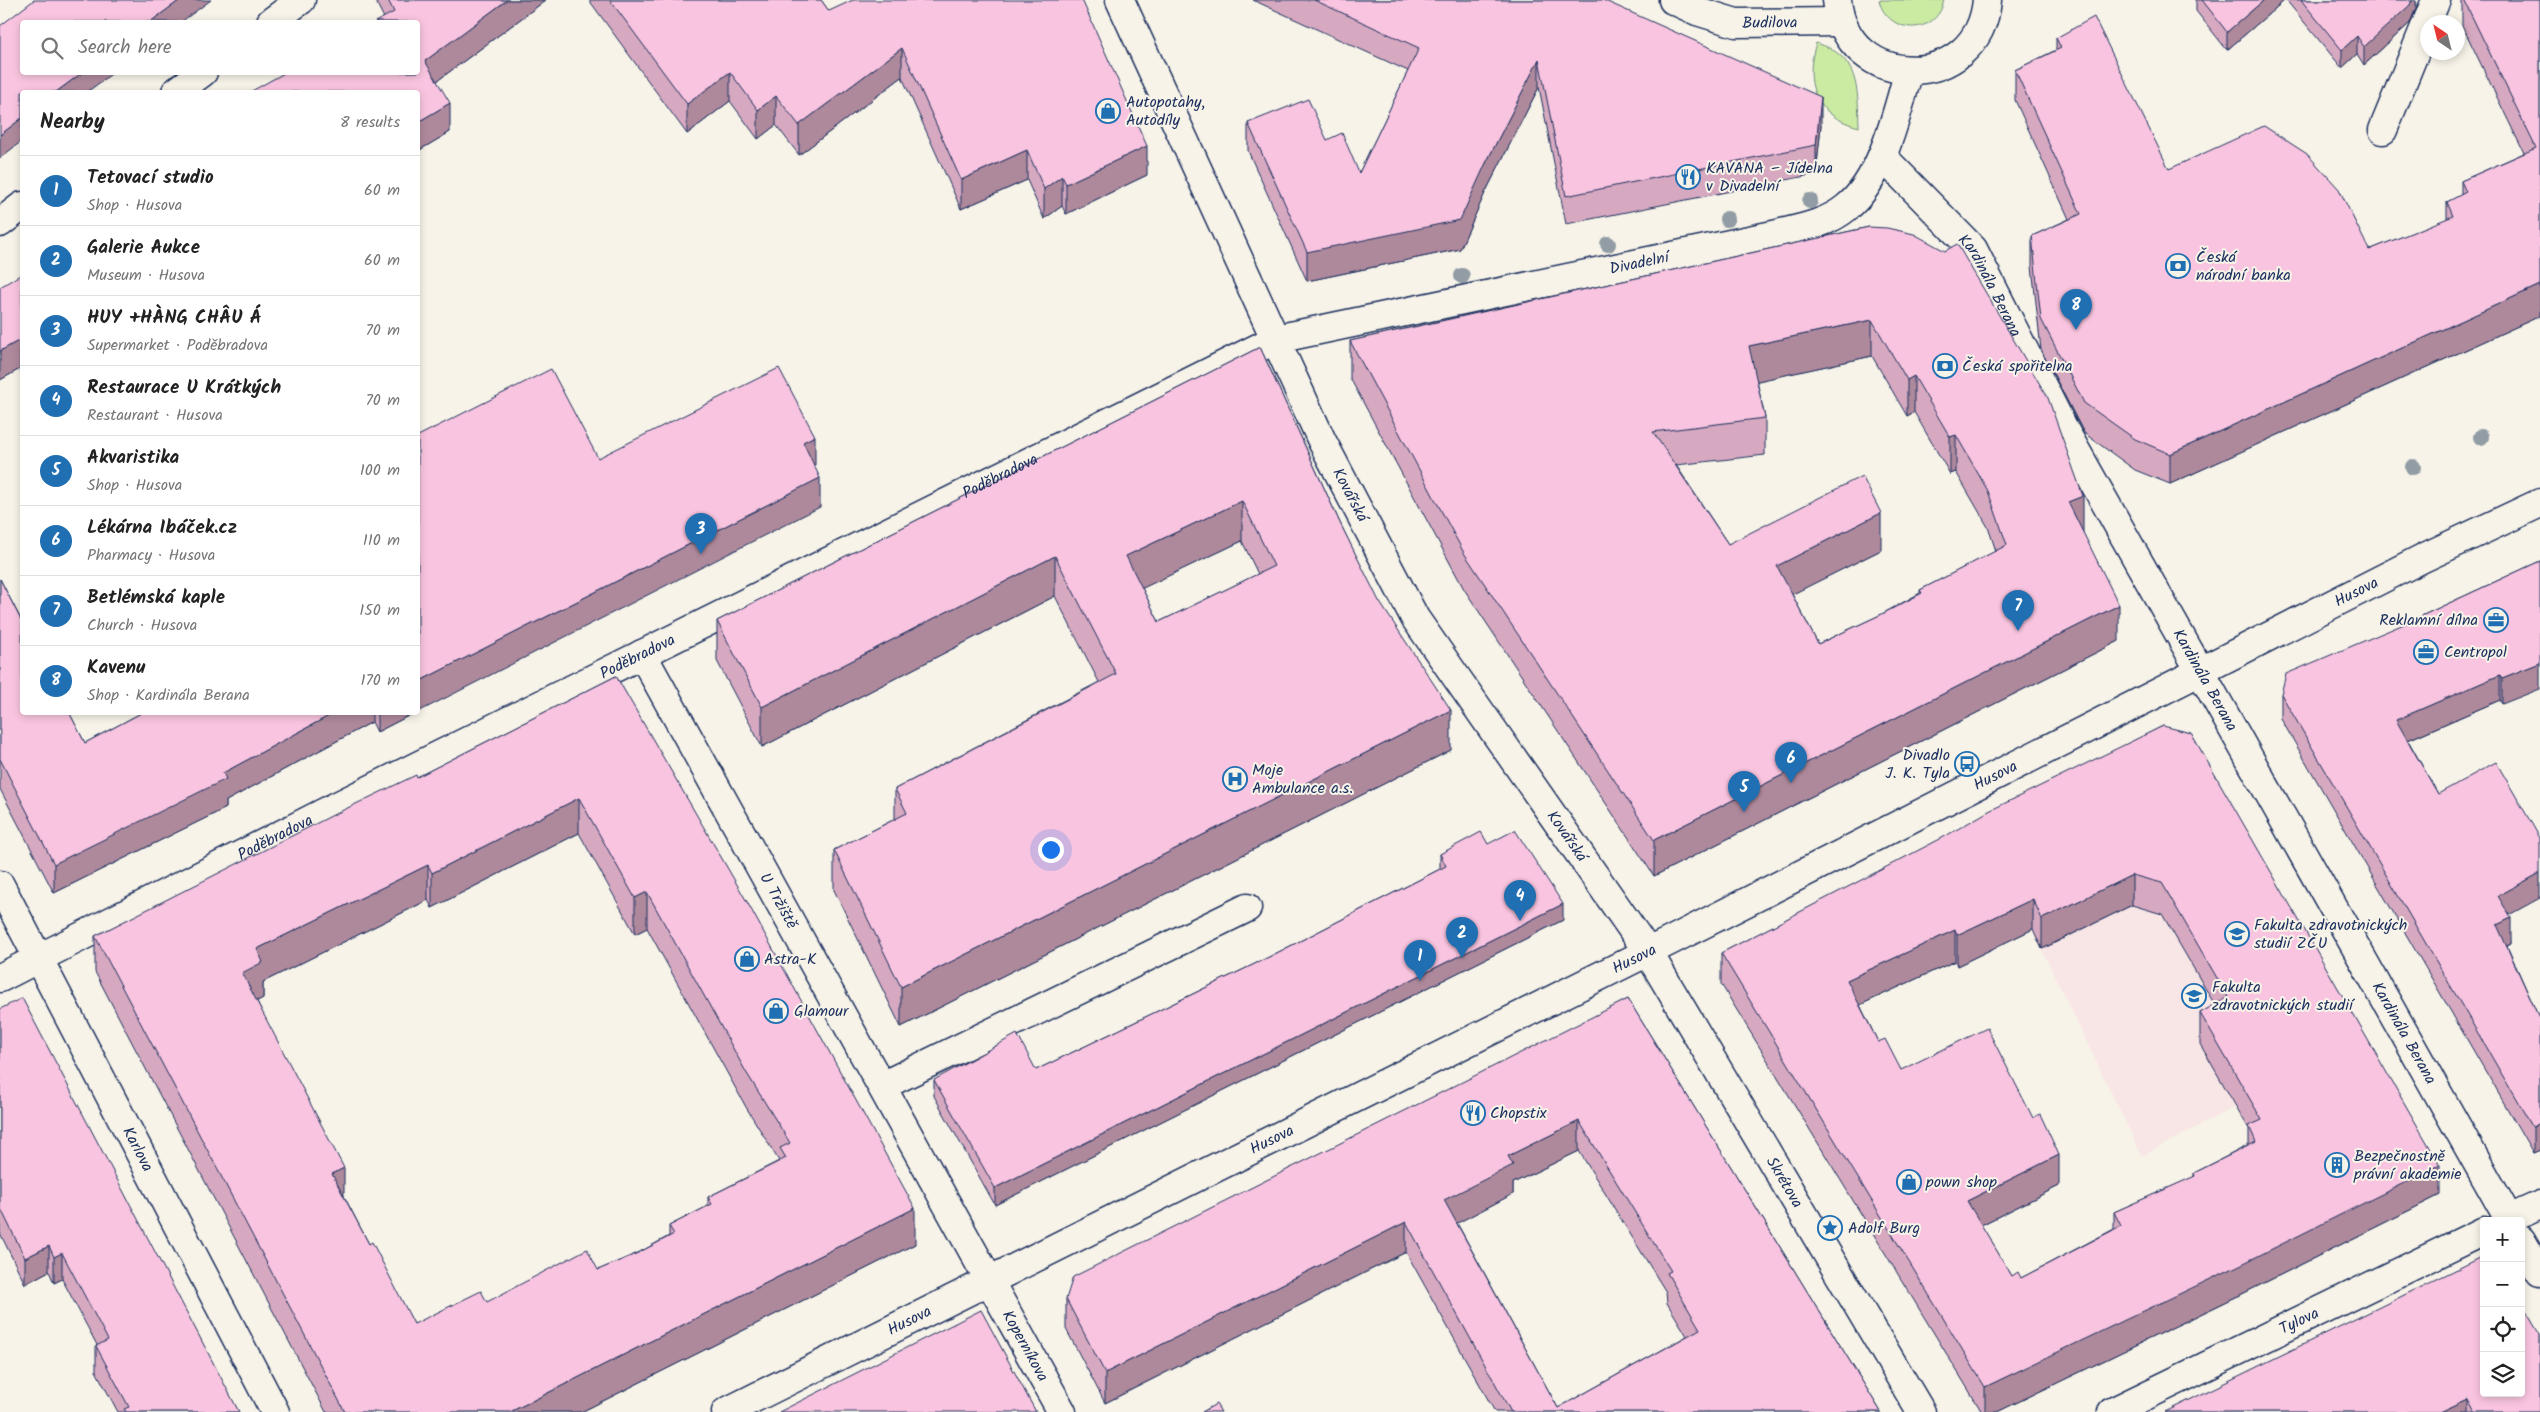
<!DOCTYPE html>
<meta charset="utf-8">
<style>
body{margin:0;font-family:Kalam,sans-serif;background:#f2f2f2;color:#222}
.controls{position:absolute;right:15px;bottom:15px;display:grid;overflow:hidden;border-radius:5px;box-shadow:0 2px 8px #0003}
.controls button{width:45px;height:45px;display:grid;place-items:center;padding:0;border:0;border-bottom:1px solid #e0e0e0;background:#fff;color:#222;font:25px sans-serif}
.compass{position:absolute;left:2420px;top:15px;width:45px;height:45px;border-radius:50%;background:#fff;box-shadow:0 2px 8px #0003;rotate:325deg}
.you{position:absolute;left:1050px;top:849px;width:18px;height:18px;margin:-12px;border:4px solid #fff;border-radius:50%;background:#1a73e8;box-shadow:0 0 0 8px #1a73e833}
.badge{display:grid;place-items:center;width:32px;height:32px;border-radius:50%;background:#1f6fb2;color:#fff;font-size:16px;font-weight:700}
.pin{position:absolute;translate:-50% -41px;filter:drop-shadow(0 1px 2px #0008)}
.pin::after{content:'';position:absolute;top:26px;width:18px;height:15px;background:inherit;clip-path:polygon(0 0,100% 0,50% 100%)}
.list{margin:0;padding:0;list-style:none}
h2{display:flex;justify-content:space-between;align-items:center;height:65px;margin:0;padding:0 20px;font-size:21px}
h2 small{font-size:16px;font-weight:400;color:#767676}
.list li{display:grid;grid-template-columns:32px 1fr auto;gap:15px;align-items:center;box-sizing:border-box;height:70px;padding:0 20px;border-top:1px solid #e0e0e0}
.list b{display:block;font-size:19px;white-space:nowrap}
.list p{margin:0;font-size:16px;white-space:nowrap;color:#767676}
.list em{font-size:16px;font-style:normal;color:#767676}
.icon{flex:none;width:28px;height:28px;fill:none;stroke:currentColor;stroke-width:2;stroke-linecap:round;stroke-linejoin:round}
.map{position:relative;flex:none;width:2540px;height:1412px;overflow:hidden}
.search{position:absolute;background:#fff;box-shadow:0 2px 8px #0003;left:20px;top:20px;width:400px;height:55px;display:flex;align-items:center;gap:12px;box-sizing:border-box;padding:0 18px;border-radius:5px;color:#767676;font-size:19px}
.panel{position:absolute;background:#fff;box-shadow:0 2px 8px #0003;left:20px;top:90px;width:400px;height:625px;border-radius:5px}
.map>svg:first-child{display:block}
.built{fill:#f8e5e5}
.green{fill:#cbeba3;stroke:#738d80}
.lines{fill:none;stroke-linecap:round;stroke-linejoin:round}
.minor-casing{stroke:#1b2f5e;stroke-width:31}
.minor{stroke:#f7f3e8;stroke-width:28}
.tree{fill:#919ca4}
.wall{fill:#d6a9c0;stroke:#1b2f5e;fill-rule:evenodd}
.shaded-wall{fill:#ae899c;stroke:#1b2f5e}
.building{fill:#f9c4df;stroke:#1b2f5e;fill-rule:evenodd}
.labels{text-anchor:middle;dominant-baseline:central;stroke-width:4;stroke-linejoin:round;paint-order:stroke}
.street-label{font-size:16px;fill:#1b2f5e;stroke:#f7f3e8}
.poi-label{font-size:16px;fill:#1b2f5e;stroke:#f7f3e8;text-anchor:start}
</style>
<div class="map">
<svg width="2540" height="1412" viewBox="0 0 2540 1412">
<rect width="100%" height="100%" fill="#f7f3e8"/>
<filter id="ink" filterUnits="userSpaceOnUse"><feTurbulence type="fractalNoise" baseFrequency=".02" numOctaves="2"/><feDisplacementMap in="SourceGraphic" scale="10" xChannelSelector="R" yChannelSelector="G"/><feConvolveMatrix kernelMatrix="1 2 1 2 8 2 1 2 1" color-interpolation-filters="sRGB"/></filter>
<g filter="url(#ink)">
<path class="built" d="M2163 756 2268 1089 2142 1156 2029 923Z"/>
<path class="green" d="M1879 0H1944C1937 37 1887 35 1879 0Z
M1816 43C1859 55 1858 89 1859 127 1815 116 1803 84 1816 43Z"/>
<g class="lines">
<defs>
<g id="minor">
<path id="s1" d="M1120 0 1322 441 1415 618 1648 952 1921 1412"/>
<path id="s2" d="M1673 0 1697 11 1736 23 1841 22"/>
<path d="M1837 0C1846 93 1979 93 1987 0"/>
<path d="M271 22 301 0"/>
<path d="M176 92 203 72"/>
<path d="M2383 130 2436 0"/>
<path id="s3" d="M1882 156 1973 249 2066 433 2510 1221"/>
<path d="M0 223 22 206"/>
<path id="s4" d="M642 654 1062 1412"/>
<path id="s5" d="M0 885 275 1412"/>
<path id="s6" d="M0 978 329 810 1276 339 1778 234C1802 228 1826 224 1846 208 1882 180 1897 113 1909 70"/>
<path d="M882 1086 1247 908"/>
<path d="M2505 1221 2540 1205"/>
<path d="M2521 1240 2540 1272"/>
<path id="s7" d="M726 1412 1670 941 2423 558 2540 503"/>
<path id="s8" d="M2112 1412 2484 1231"/>
</g>
</defs>
<use href="#minor" class="minor-casing"/>
<use href="#minor" class="minor"/>
</g>
<g class="tree">
<circle cx="1810" cy="201" r="8"/>
<circle cx="1727" cy="219" r="8"/>
<circle cx="1608" cy="244" r="8"/>
<circle cx="1462" cy="276" r="8"/>
<circle cx="2481" cy="437" r="8"/>
<circle cx="2413" cy="467" r="8"/>
</g>
<path class="wall" d="M377 0H546L437 81 450 132 418 151V92L384 18 377 4Z
M589 0H821L829 11 1147 175 1066 214 1062 206 1044 219 1027 180 961 209 902 77 799 155 776 125 758 139 730 101 687 134Z
M1253 0H1603L1821 125 1816 174 1566 224 1539 87 1485 193 1460 249 1307 281 1248 151V123L1327 140 1359 173 1408 71Z
M2196 0H2285L2227 50 2196 11Z
M2286 0H2416V8L2410 23 2364 65 2357 54 2342 68Z
M2462 0H2540V316L2170 484 2135 470 2084 433 2041 350 2032 266V236L2069 219 2015 100V70L2056 50V38L2169 169 2369 250 2447 219V202L2461 195V181L2524 153 2462 25Z
M1869 227 2119 641 1654 876 1464 589 1350 378V341ZM1872 356 1907 416 1914 412 1950 474 1956 472 1988 527 1996 551 1920 590V593L1880 615 1818 644 1792 594 1881 550 1728 544 1676 465 1765 455V418L1757 381Z
M22 274V374L20 369 0 380Z
M1260 347 1340 523 1451 750 901 1027 834 890V850L895 819V789L1099 682 1055 596 762 747 717 661V621ZM1242 541 1258 574 1159 622 1142 588Z
M2540 561 2502 704 2500 700 2408 740 2438 794 2509 915 2511 944 2507 946 2540 1020V1150L2533 1153 2281 719V694L2404 624Z
M0 579 85 743 143 712H416L377 732 372 722 226 801V808L54 893 0 789Z
M616 676 915 1244 581 1412H326L95 972V936L417 777ZM579 833 635 934 647 928 746 1107 779 1161 708 1197V1206L669 1226V1236L638 1253 598 1270 414 1324 369 1244 344 1196 257 1001 263 998V982L428 900 432 908Z
M2163 726 2440 1195 2242 1294 1997 1412H1982L1721 984V953ZM2132 905 2162 914 2215 1005 2200 1013V1044L2249 1129V1145L2194 1173V1177L2114 1212V1229L2021 1278 2012 1276 1981 1225 2059 1186 1901 1070 1878 1042 1860 1005 1955 961 1957 966 2033 929 2042 949Z
M1488 844 1563 920 995 1205 934 1096V1080L1036 1070 1265 959 1440 869V854Z
M1628 999 1881 1412H1495L1406 1252 1105 1403 1066 1329V1299ZM1579 1151 1666 1292 1667 1303 1687 1336 1558 1408 1457 1223 1513 1194V1183Z
M0 1009 239 1412H118L96 1371V1346L97 1345 62 1279 54 1283 49 1271 25 1284 0 1233Z
M2540 1334V1412H2165Z"/>
<path class="shaded-wall" d="M180 0H211L181 22H150Z
M507 0H546L425 90V61Z
M2264 0H2285L2227 50V32Z
M2412 0H2416V8L2410 23 2364 65V47Z
M2357 36V54L2342 68V50Z
M902 48V77L799 155V125Z
M1539 59V87L1485 193 1460 249 1307 281V252L1485 165Z
M83 72H114L87 92H56Z
M730 72V101L687 134V104Z
M776 96V125L758 139V110Z
M1821 97V125L1816 174V145Z
M450 103V132L418 151V122Z
M22 118V141L0 158V135Z
M1147 146V175L1066 214V184Z
M1027 150V180L961 209V180Z
M1062 176V206L1044 219V189Z
M2540 285V316L2170 484V454Z
M1872 320V356L1749 383V346Z
M20 340V369L0 380V351Z
M1914 376V412L1907 416V380Z
M1956 435V472L1950 474V437Z
M815 436V465L803 472V442Z
M820 478V507L418 712V682Z
M2083 496V533L2068 502Z
M1242 501V541L1126 596V556Z
M1881 513V550L1777 602V566Z
M1055 556V596L762 747V707Z
M2119 605V641L1654 876V840Z
M2540 663V689L2502 704V678Z
M2500 675V700L2396 745V720Z
M1451 710V750L901 1027V987Z
M336 712H372V722L226 801V808L54 893V864Z
M377 712H416L377 732Z
M579 798V833L432 908V873Z
M428 865V900L263 982V998L242 1009V973L257 949Z
M2540 873V898L2498 921V896Z
M2132 875V905L2042 949V919Z
M647 892V928L635 934V898Z
M2033 899V929L1957 966V935Z
M1563 904V920L995 1205V1188Z
M2511 918V944L2497 950V925Z
M1955 930V961L1847 1011V980Z
M1579 1121V1151L1513 1183V1194L1444 1230V1200L1508 1156Z
M2540 1124V1150L2533 1153V1128Z
M2059 1155V1186L1967 1232V1201Z
M2440 1165V1195L2242 1294 1997 1412H1985V1387Z
M344 1168V1204L332 1174Z
M915 1208V1244L581 1412H510Z
M1406 1222V1252L1105 1403V1373Z
M49 1246V1271L25 1284V1258Z
M62 1253V1279L54 1283V1257Z
M2468 1399V1412H2440Z"/>
<path class="building" d="M34 0H180L150 22H22V72H83L56 92H22V118L0 135V26Z
M388 0H507L425 61 450 103 418 122V92H250L286 72H418V22H375L394 12Z
M610 0H821L829 11 853 0H1082L1147 146 1066 184 1062 176 1044 189 1027 150 961 180 902 48 799 125 776 96 758 110 730 72 687 104Z
M1314 0H1603L1821 97 1816 145 1566 196 1539 59 1485 165 1460 220 1307 252 1248 123 1308 99 1327 140 1342 133 1359 173 1419 48Z
M2202 0H2264L2227 32Z
M2301 0H2412L2410 5 2364 47 2357 36 2342 50Z
M2464 0H2540V285L2170 454 2135 439 2084 403 2041 319 2032 236 2081 214 2015 70 2061 48 2056 38 2094 17 2169 169 2264 126 2307 154 2339 189 2369 250 2453 216 2447 202 2466 192 2461 181 2536 148Z
M1869 227 1887 228 1914 234 1945 251 1957 244 2048 398 2083 496 2068 502 2119 605 1654 840 1464 553 1350 341ZM1872 320 1907 380 1914 376 1950 437 1956 435 1988 491 2007 545 1920 590 1922 593 1880 615 1818 644 1777 566 1881 513 1862 476 1728 544 1653 432 1765 418 1749 346Z
M22 274V345L20 340 0 351V287Z
M1260 347 1340 523 1379 601 1451 710 901 987 834 850 907 813 895 789 1116 674 1055 556 762 707 717 621ZM1242 501 1274 566 1159 622 1126 556Z
M779 368 815 436 803 442 820 478 418 682V436L551 369 598 458Z
M2540 561V663L2502 678 2500 675 2396 720 2438 794 2496 762 2540 838V873L2498 896 2511 918 2497 925 2540 1020V1124L2533 1128 2281 694 2286 674 2404 624Z
M0 579 22 622V712H69L85 743 143 712H336L223 773 226 779 54 864 0 759Z
M616 676 746 900 915 1208 510 1412H345L95 936 333 815 416 775 417 777ZM579 798 635 898 647 892 746 1072 790 1143 780 1148 786 1158 708 1197 712 1204 669 1226 674 1234 638 1253 598 1270 587 1249 487 1302 481 1291 414 1324 372 1242 369 1244 332 1174 344 1168 242 973 263 962 257 949 428 865 432 873Z
M2163 726 2191 733 2440 1165 2242 1264 1985 1387 1721 953 1942 838 1989 811ZM2132 875 2162 883 2228 997 2200 1013 2262 1120 2249 1126 2256 1142 2194 1173 2195 1176 2114 1212 2121 1226 2021 1278 2018 1272 2012 1276 1967 1201 2059 1155 2040 1114 2033 1118 1987 1028 1901 1070 1885 1039 1878 1042 1847 980 1955 930 1957 935 2033 899 2042 919Z
M1515 830 1563 904 995 1188 934 1080 1017 1034 1036 1070 1265 959 1446 866 1440 854 1481 832 1488 844Z
M22 998 239 1412H126L124 1409 129 1407 96 1346 108 1340 62 1253 54 1257 49 1246 25 1258 0 1207V1009Z
M1628 999 1881 1412H1511L1406 1222 1105 1373 1066 1299 1073 1277ZM1579 1121 1666 1263 1671 1271 1667 1273 1700 1329 1558 1408 1444 1200 1513 1165 1508 1156Z
M2484 1256V1393H2521V1302L2540 1334V1412H2475L2468 1399 2440 1412H2165Z
M981 1310 1036 1412H779Z
M1216 1404 1221 1412H1202Z"/>
</g>
<defs>
<symbol id="shop-ring" viewBox="-11 -11 22 22"><circle r="9.5" fill="#f7f3e8" stroke="#1f6fb2" stroke-width="1.5"/><path d="M-5-2.5h2.3a2.7 3.5 0 0 1 5.4 0H5L5.5 6h-11ZM-1.5-2.5h3a1.5 2.3 0 0 0-3 0Z" fill="#1f6fb2"/></symbol>
<symbol id="restaurant-ring" viewBox="-11 -11 22 22"><circle r="9.5" fill="#f7f3e8" stroke="#1f6fb2" stroke-width="1.5"/><path d="M-5-6h1v4h1v-4h1v4h1v-4h1v5L-1.5 .5V6h-2V.5L-5-1ZM5-6V6H3V1.5H1.5Q1.5-4 5-6Z" fill="#1f6fb2"/></symbol>
<symbol id="bank-ring" viewBox="-11 -11 22 22"><circle r="9.5" fill="#f7f3e8" stroke="#1f6fb2" stroke-width="1.5"/><path d="M-6-4H6V4H-6ZM0-2.3a2.3 2.3 0 1 0 0 4.6a2.3 2.3 0 1 0 0-4.6Z" fill="#1f6fb2"/></symbol>
<symbol id="office-ring" viewBox="-11 -11 22 22"><circle r="9.5" fill="#f7f3e8" stroke="#1f6fb2" stroke-width="1.5"/><path d="M-6-3h4V-5.5h4V-3h4V5H-6ZM-1-4.5V-3h2v-1.5ZM-6 0V1H6V0Z" fill="#1f6fb2"/></symbol>
<symbol id="bus-ring" viewBox="-11 -11 22 22"><circle r="9.5" fill="#f7f3e8" stroke="#1f6fb2" stroke-width="1.5"/><path d="M-5-6H5V4H4V6H2V4H-2V6H-4V4H-5ZM-3.5-4V0h7V-4ZM-3.5 1.2v1.5H-2V1.2ZM2 1.2v1.5H3.5V1.2Z" fill="#1f6fb2"/></symbol>
<symbol id="hospital-ring" viewBox="-11 -11 22 22"><circle r="9.5" fill="#f7f3e8" stroke="#1f6fb2" stroke-width="1.5"/><path d="M-5-5h3v3.5h4V-5h3V5h-3V1.5h-4V5h-3Z" fill="#1f6fb2"/></symbol>
<symbol id="university-ring" viewBox="-11 -11 22 22"><circle r="9.5" fill="#f7f3e8" stroke="#1f6fb2" stroke-width="1.5"/><path d="M0-5L7-2L0 1L-7-2ZM-4 1L0 2.5L4 1V4Q0 6-4 4Z" fill="#1f6fb2"/></symbol>
<symbol id="building-ring" viewBox="-11 -11 22 22"><circle r="9.5" fill="#f7f3e8" stroke="#1f6fb2" stroke-width="1.5"/><path d="M-4-6H4V6H1V3H-1V6H-4ZM-2.5-4.3h1.7v1.8h-1.7ZM.8-4.3h1.7v1.8H.8ZM-2.5-1h1.7V.8h-1.7ZM.8-1h1.7V.8H.8Z" fill="#1f6fb2"/></symbol>
<symbol id="sight-ring" viewBox="-11 -11 22 22"><circle r="9.5" fill="#f7f3e8" stroke="#1f6fb2" stroke-width="1.5"/><path d="M0-6L1.8-2.2L6-1.7L2.9 1.2L3.7 5.4L0 3.3L-3.7 5.4L-2.9 1.2L-6-1.7L-1.8-2.2Z" fill="#1f6fb2"/></symbol>
</defs>
<g fill-rule="evenodd">
<use href="#shop-ring" x="1094" y="97" width="28" height="28"/>
<use href="#restaurant-ring" x="1674" y="163" width="28" height="28"/>
<use href="#bank-ring" x="2164" y="252" width="28" height="28"/>
<use href="#bank-ring" x="1931" y="352" width="28" height="28"/>
<use href="#office-ring" x="2482" y="606" width="28" height="28"/>
<use href="#office-ring" x="2412" y="638" width="28" height="28"/>
<use href="#bus-ring" x="1953" y="750" width="28" height="28"/>
<use href="#hospital-ring" x="1221" y="765" width="28" height="28"/>
<use href="#university-ring" x="2223" y="920" width="28" height="28"/>
<use href="#shop-ring" x="733" y="945" width="28" height="28"/>
<use href="#university-ring" x="2180" y="982" width="28" height="28"/>
<use href="#shop-ring" x="762" y="997" width="28" height="28"/>
<use href="#restaurant-ring" x="1459" y="1099" width="28" height="28"/>
<use href="#building-ring" x="2323" y="1151" width="28" height="28"/>
<use href="#shop-ring" x="1895" y="1168" width="28" height="28"/>
<use href="#sight-ring" x="1816" y="1214" width="28" height="28"/>
</g>
<g class="labels">
<g class="street-label">
<text stroke="none"><textPath href="#s2" startOffset="101">Budilova</textPath></text>
<text stroke="none"><textPath href="#s6" startOffset="1798">Divadelní</textPath></text>
<text stroke="none"><textPath href="#s3" startOffset="170">Kardinála Berana</textPath></text>
<text stroke="none"><textPath href="#s6" startOffset="1119">Poděbradova</textPath></text>
<text stroke="none"><textPath href="#s1" startOffset="546">Kovářská</textPath></text>
<text stroke="none"><textPath href="#s7" startOffset="1825">Husova</textPath></text>
<text stroke="none"><textPath href="#s6" startOffset="714">Poděbradova</textPath></text>
<text stroke="none"><textPath href="#s3" startOffset="620">Kardinála Berana</textPath></text>
<text stroke="none"><textPath href="#s7" startOffset="1420">Husova</textPath></text>
<text stroke="none"><textPath href="#s1" startOffset="951">Kovářská</textPath></text>
<text stroke="none"><textPath href="#s6" startOffset="309">Poděbradova</textPath></text>
<text stroke="none"><textPath href="#s4" startOffset="282">U Tržiště</textPath></text>
<text stroke="none"><textPath href="#s7" startOffset="1015">Husova</textPath></text>
<text stroke="none"><textPath href="#s3" startOffset="1025">Kardinála Berana</textPath></text>
<text stroke="none"><textPath href="#s7" startOffset="610">Husova</textPath></text>
<text stroke="none"><textPath href="#s5" startOffset="298">Karlova</textPath></text>
<text stroke="none"><textPath href="#s1" startOffset="1360">Skrétova</textPath></text>
<text stroke="none"><textPath href="#s7" startOffset="205">Husova</textPath></text>
<text stroke="none"><textPath href="#s8" startOffset="208">Tylova</textPath></text>
<text stroke="none"><textPath href="#s4" startOffset="791">Koperníkova</textPath></text>
</g>
<g class="poi-label">
<text x="1126" y="102">Autopotahy,<tspan x="1126" dy="18">Autodíly</tspan></text>
<text x="1706" y="168">KAVANA – Jídelna<tspan x="1706" dy="18">v Divadelní</tspan></text>
<text x="2196" y="257">Česká<tspan x="2196" dy="18">národní banka</tspan></text>
<text x="1962" y="366">Česká spořitelna</text>
<text x="2478" y="620" text-anchor="end">Reklamní dílna</text>
<text x="2444" y="652">Centropol</text>
<text x="1950" y="755" text-anchor="end">Divadlo<tspan x="1950" dy="18">J. K. Tyla</tspan></text>
<text x="1252" y="770">Moje<tspan x="1252" dy="18">Ambulance a.s.</tspan></text>
<text x="2254" y="925">Fakulta zdravotnických<tspan x="2254" dy="18">studií ZČU</tspan></text>
<text x="764" y="959">Astra-K</text>
<text x="2212" y="987">Fakulta<tspan x="2212" dy="18">zdravotnických studií</tspan></text>
<text x="794" y="1011">Glamour</text>
<text x="1490" y="1113">Chopstix</text>
<text x="2354" y="1156">Bezpečnostně<tspan x="2354" dy="18">právní akademie</tspan></text>
<text x="1926" y="1182">pown shop</text>
<text x="1848" y="1228">Adolf Burg</text>
</g>
</g>
</svg>
<div class="controls">
<button>+</button>
<button>−</button>
<button><svg class="icon" aria-label="locate" viewBox="0 0 24 24"><circle cx="12" cy="12" r="6"/><path d="M12 2v4M12 18v4M2 12h4M18 12h4"/></svg></button>
<button><svg class="icon" aria-label="layers" viewBox="0 0 24 24"><path d="M12 4l9 5-9 5-9-5zM3 14l9 5 9-5"/></svg></button>
</div>
<svg class="compass" viewBox="-18 -18 36 36"><path d="M0-13l5 13h-10z" fill="#e53935"/><path d="M0 13l5-13h-10z" fill="#767676"/></svg>
<div class="you"></div>
<div class="pin badge" style="left:1420px;top:981px">1</div>
<div class="pin badge" style="left:1462px;top:958px">2</div>
<div class="pin badge" style="left:701px;top:554px">3</div>
<div class="pin badge" style="left:1520px;top:921px">4</div>
<div class="pin badge" style="left:1744px;top:812px">5</div>
<div class="pin badge" style="left:1791px;top:783px">6</div>
<div class="pin badge" style="left:2018px;top:631px">7</div>
<div class="pin badge" style="left:2076px;top:330px">8</div>
<div class="search"><svg class="icon" aria-label="search" viewBox="0 0 24 24"><circle cx="10" cy="10" r="6"/><path d="M15 15l6 6"/></svg>Search here</div>
<section class="panel">
<h2>Nearby<small>8 results</small></h2>
<ul class="list">
<li><span class="badge">1</span><div><b>Tetovací studio</b><p>Shop · Husova</p></div><em>60 m</em></li>
<li><span class="badge">2</span><div><b>Galerie Aukce</b><p>Museum · Husova</p></div><em>60 m</em></li>
<li><span class="badge">3</span><div><b>HUY +HÀNG CHÂU Á</b><p>Supermarket · Poděbradova</p></div><em>70 m</em></li>
<li><span class="badge">4</span><div><b>Restaurace U Krátkých</b><p>Restaurant · Husova</p></div><em>70 m</em></li>
<li><span class="badge">5</span><div><b>Akvaristika</b><p>Shop · Husova</p></div><em>100 m</em></li>
<li><span class="badge">6</span><div><b>Lékárna Ibáček.cz</b><p>Pharmacy · Husova</p></div><em>110 m</em></li>
<li><span class="badge">7</span><div><b>Betlémská kaple</b><p>Church · Husova</p></div><em>150 m</em></li>
<li><span class="badge">8</span><div><b>Kavenu</b><p>Shop · Kardinála Berana</p></div><em>170 m</em></li>
</ul>
</section>
</div>
